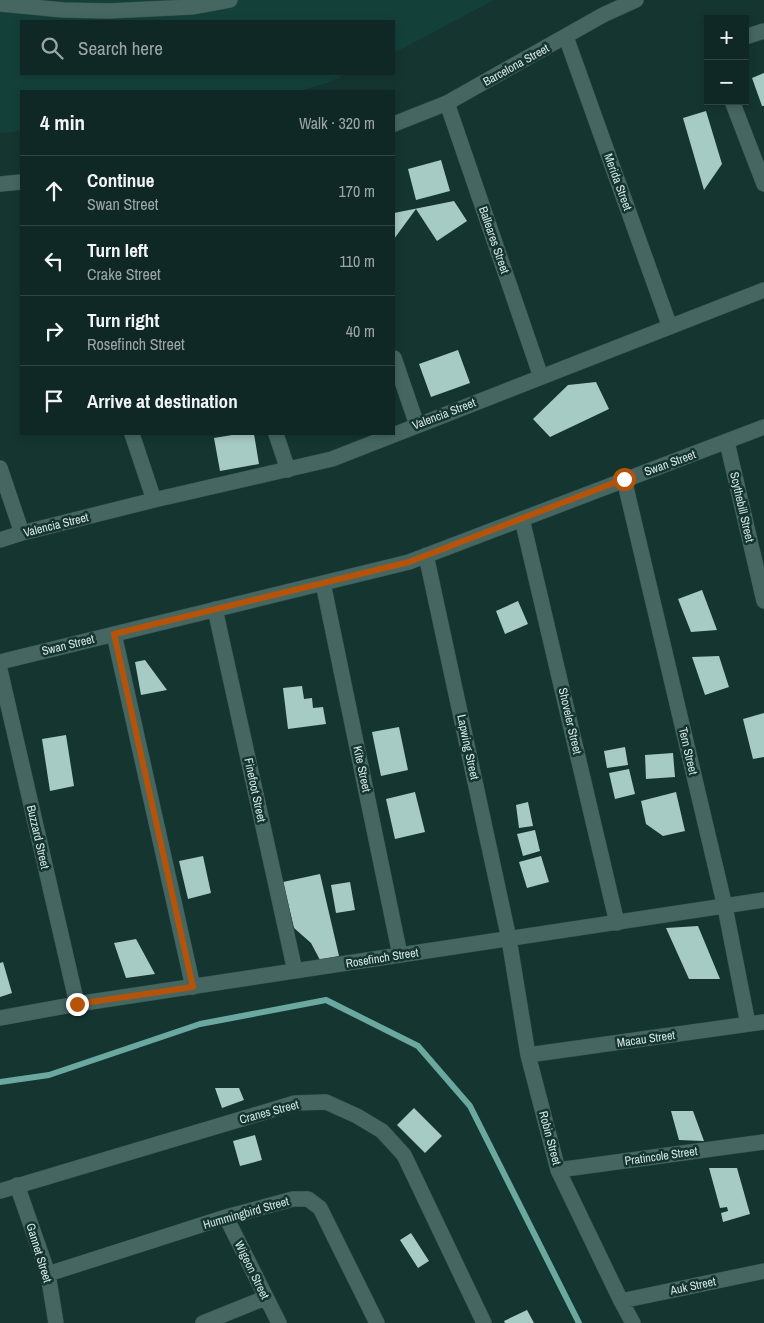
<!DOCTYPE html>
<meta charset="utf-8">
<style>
body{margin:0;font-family:"Archivo Narrow",sans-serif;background:#1e3432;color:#f1f3f6}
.controls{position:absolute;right:15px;top:15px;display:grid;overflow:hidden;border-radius:0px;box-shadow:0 2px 8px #0003}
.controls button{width:45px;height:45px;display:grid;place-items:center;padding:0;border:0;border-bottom:1px solid #304442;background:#102825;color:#f1f3f6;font:25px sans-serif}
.stop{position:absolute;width:15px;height:15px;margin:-11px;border:4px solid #b45309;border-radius:50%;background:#fff}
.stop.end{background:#b45309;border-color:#fff;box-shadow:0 1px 5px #0008}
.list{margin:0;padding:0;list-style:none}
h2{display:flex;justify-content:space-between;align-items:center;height:65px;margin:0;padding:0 20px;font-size:21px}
h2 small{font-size:16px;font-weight:400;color:#9ca6a7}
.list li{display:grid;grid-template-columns:32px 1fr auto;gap:15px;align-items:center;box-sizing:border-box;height:70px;padding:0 20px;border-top:1px solid #304442}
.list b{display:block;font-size:19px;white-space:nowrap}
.list p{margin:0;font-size:16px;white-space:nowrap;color:#9ca6a7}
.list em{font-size:16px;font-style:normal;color:#9ca6a7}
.icon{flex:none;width:28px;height:28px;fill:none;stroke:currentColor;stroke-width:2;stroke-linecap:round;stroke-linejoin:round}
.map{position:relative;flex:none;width:764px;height:1323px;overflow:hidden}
.search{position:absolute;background:#102825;box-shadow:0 2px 8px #0003;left:20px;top:20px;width:375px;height:55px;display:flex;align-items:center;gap:12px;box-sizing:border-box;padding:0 18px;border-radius:0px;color:#9ca6a7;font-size:19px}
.panel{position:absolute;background:#102825;box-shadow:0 2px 8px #0003;left:20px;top:90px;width:375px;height:345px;border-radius:0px}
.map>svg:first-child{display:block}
.built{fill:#14403a}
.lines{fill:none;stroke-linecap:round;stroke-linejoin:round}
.stream{stroke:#6aa8a0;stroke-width:6}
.building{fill:#a6cac4}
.minor-casing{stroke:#37514e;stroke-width:16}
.minor{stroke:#466761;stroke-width:15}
.route{stroke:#b45309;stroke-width:6}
.labels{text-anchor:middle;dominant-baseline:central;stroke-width:5;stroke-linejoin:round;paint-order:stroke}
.street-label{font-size:12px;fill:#d4e6e3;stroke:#153531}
</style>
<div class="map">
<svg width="764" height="1323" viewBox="0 0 764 1323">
<rect width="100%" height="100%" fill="#153531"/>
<path class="built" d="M0 0H494L394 53V21H21V74H347L327 83 299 91H21V131L0 133Z"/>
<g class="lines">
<path class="stream" d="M0 1082 49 1075 200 1024 326 1000 418 1046 470 1106 579 1323"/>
</g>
<path class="building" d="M764 73V106H762L752 78Z
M706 111 722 164 704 190 683 118Z
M441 160 450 191 416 200 408 169Z
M454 201 467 221 437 241 416 209 394 239V213Z
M458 350 470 383 431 397 419 364Z
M596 382 609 409 550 437 533 419 568 385Z
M238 434H254L259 464 220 471 214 438Z
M702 590 717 630 691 632 678 599Z
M518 601 528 624 505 634 496 611Z
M719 656 729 687 705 695 692 657Z
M145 660 167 690 141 695 135 662Z
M302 686 304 699 312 698 313 708 323 707 326 724 288 729 283 688Z
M764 713V757L753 759 743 719Z
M399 727 408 770 381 776 372 732Z
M66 735 74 786 50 791 42 739Z
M625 747 628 765 607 768 604 751Z
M673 753 675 777 646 779 645 755Z
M629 769 635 794 615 799 609 773Z
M415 792 425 832 395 839 386 799Z
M676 792 685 831 663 836 646 824 641 801Z
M528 802 533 826 519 828 516 805Z
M535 830 540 851 523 856 517 834Z
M203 856 211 893 188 899 179 861Z
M541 856 549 882 527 888 519 862Z
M320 874 339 956 320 960 311 943 294 928 283 882Z
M350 882 355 910 336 913 331 885Z
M698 926 720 979H689L666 928Z
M136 939 155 974 126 978 114 943Z
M3 962 12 993 0 997V963Z
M215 1088H239L244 1100 222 1108Z
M414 1108 442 1136 425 1153 397 1125Z
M671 1111H693L704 1141 679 1140Z
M255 1135 262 1160 240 1166 233 1141Z
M709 1168H737L750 1214 723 1222 721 1213 728 1211 727 1207 720 1208Z
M411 1233 429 1261 418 1268 400 1240Z
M527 1310 534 1323H505L504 1321Z"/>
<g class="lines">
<defs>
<path id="minor" d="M0 4 63 10 108 11 192 7 230 0
M566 37 670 327
M745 37 764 31
M732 101 764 184
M447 103 541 377
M394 124 447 103 603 15 636 0
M0 184 21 182
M394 358 417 425
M132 434 154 500
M276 434 288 470
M727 442 764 601
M0 468 22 533
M624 479 725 907 748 1024
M522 519 617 923
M0 540 22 533 154 500 332 459 764 290
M426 555 509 939 528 1055 558 1170 621 1301 633 1323
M323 583 400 955
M215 609 295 971
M114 634 193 987
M0 662 409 562 764 427
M0 670 77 1004
M0 1018 77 1004 764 900
M528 1055 764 1022
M558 1170 764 1142
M17 1185 48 1274 56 1323
M0 1191 295 1103 326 1102 357 1116 382 1131 404 1155 484 1323
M226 1217 279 1323
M48 1274 226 1217 293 1199H308L320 1208 377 1323
M621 1301 764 1271
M203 1323 265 1298"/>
</defs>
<use href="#minor" class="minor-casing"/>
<use href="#minor" class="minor"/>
</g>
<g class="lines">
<path class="route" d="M77 1004 193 987 114 634 409 562 624 479"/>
</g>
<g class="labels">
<g class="street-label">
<text transform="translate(516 65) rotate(-29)">Barcelona Street</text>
<text transform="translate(618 182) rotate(70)">Merida Street</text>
<text transform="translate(494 240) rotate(71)">Balleares Street</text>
<text transform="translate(444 414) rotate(-21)">Valencia Street</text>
<text transform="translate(670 463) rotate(-20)">Swan Street</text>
<text transform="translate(742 507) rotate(77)">Scythebill Street</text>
<text transform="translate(56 525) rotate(-14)">Valencia Street</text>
<text transform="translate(68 645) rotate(-14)">Swan Street</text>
<text transform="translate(570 721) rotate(77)">Shoveler Street</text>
<text transform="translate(468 747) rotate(78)">Lapwing Street</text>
<text transform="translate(688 751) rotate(77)">Tern Street</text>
<text transform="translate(362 769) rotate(78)">Kite Street</text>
<text transform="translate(255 790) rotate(78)">Finefoot Street</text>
<text transform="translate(38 837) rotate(77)">Buzzard Street</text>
<text transform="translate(382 958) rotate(-9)">Rosefinch Street</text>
<text transform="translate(646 1039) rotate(-8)">Macau Street</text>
<text transform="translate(269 1112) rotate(-15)">Cranes Street</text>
<text transform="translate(550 1138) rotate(75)">Robin Street</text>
<text transform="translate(661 1156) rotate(-8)">Pratincole Street</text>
<text transform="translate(246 1213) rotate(-16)">Hummingbird Street</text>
<text transform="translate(39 1253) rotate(73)">Gannet Street</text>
<text transform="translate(252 1270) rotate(64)">Wigeon Street</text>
<text transform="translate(693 1286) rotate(-12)">Auk Street</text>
</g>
</g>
</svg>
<div class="controls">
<button>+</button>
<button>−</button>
</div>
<div class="stop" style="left:624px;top:479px"></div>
<div class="stop end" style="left:77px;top:1004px"></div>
<div class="search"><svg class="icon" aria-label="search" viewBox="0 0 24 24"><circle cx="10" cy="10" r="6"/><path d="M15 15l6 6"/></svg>Search here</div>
<section class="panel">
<h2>4 min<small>Walk · 320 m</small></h2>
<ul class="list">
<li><svg class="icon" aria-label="ahead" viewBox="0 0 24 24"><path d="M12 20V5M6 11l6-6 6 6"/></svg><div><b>Continue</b><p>Swan Street</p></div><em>170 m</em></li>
<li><svg class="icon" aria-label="left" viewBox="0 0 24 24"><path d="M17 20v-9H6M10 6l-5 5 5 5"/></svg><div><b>Turn left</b><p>Crake Street</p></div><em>110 m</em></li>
<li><svg class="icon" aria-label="right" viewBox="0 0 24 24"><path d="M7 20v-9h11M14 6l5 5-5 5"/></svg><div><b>Turn right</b><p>Rosefinch Street</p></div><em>40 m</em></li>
<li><svg class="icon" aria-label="arrive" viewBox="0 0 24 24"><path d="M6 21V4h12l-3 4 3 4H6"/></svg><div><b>Arrive at destination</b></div></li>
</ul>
</section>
</div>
